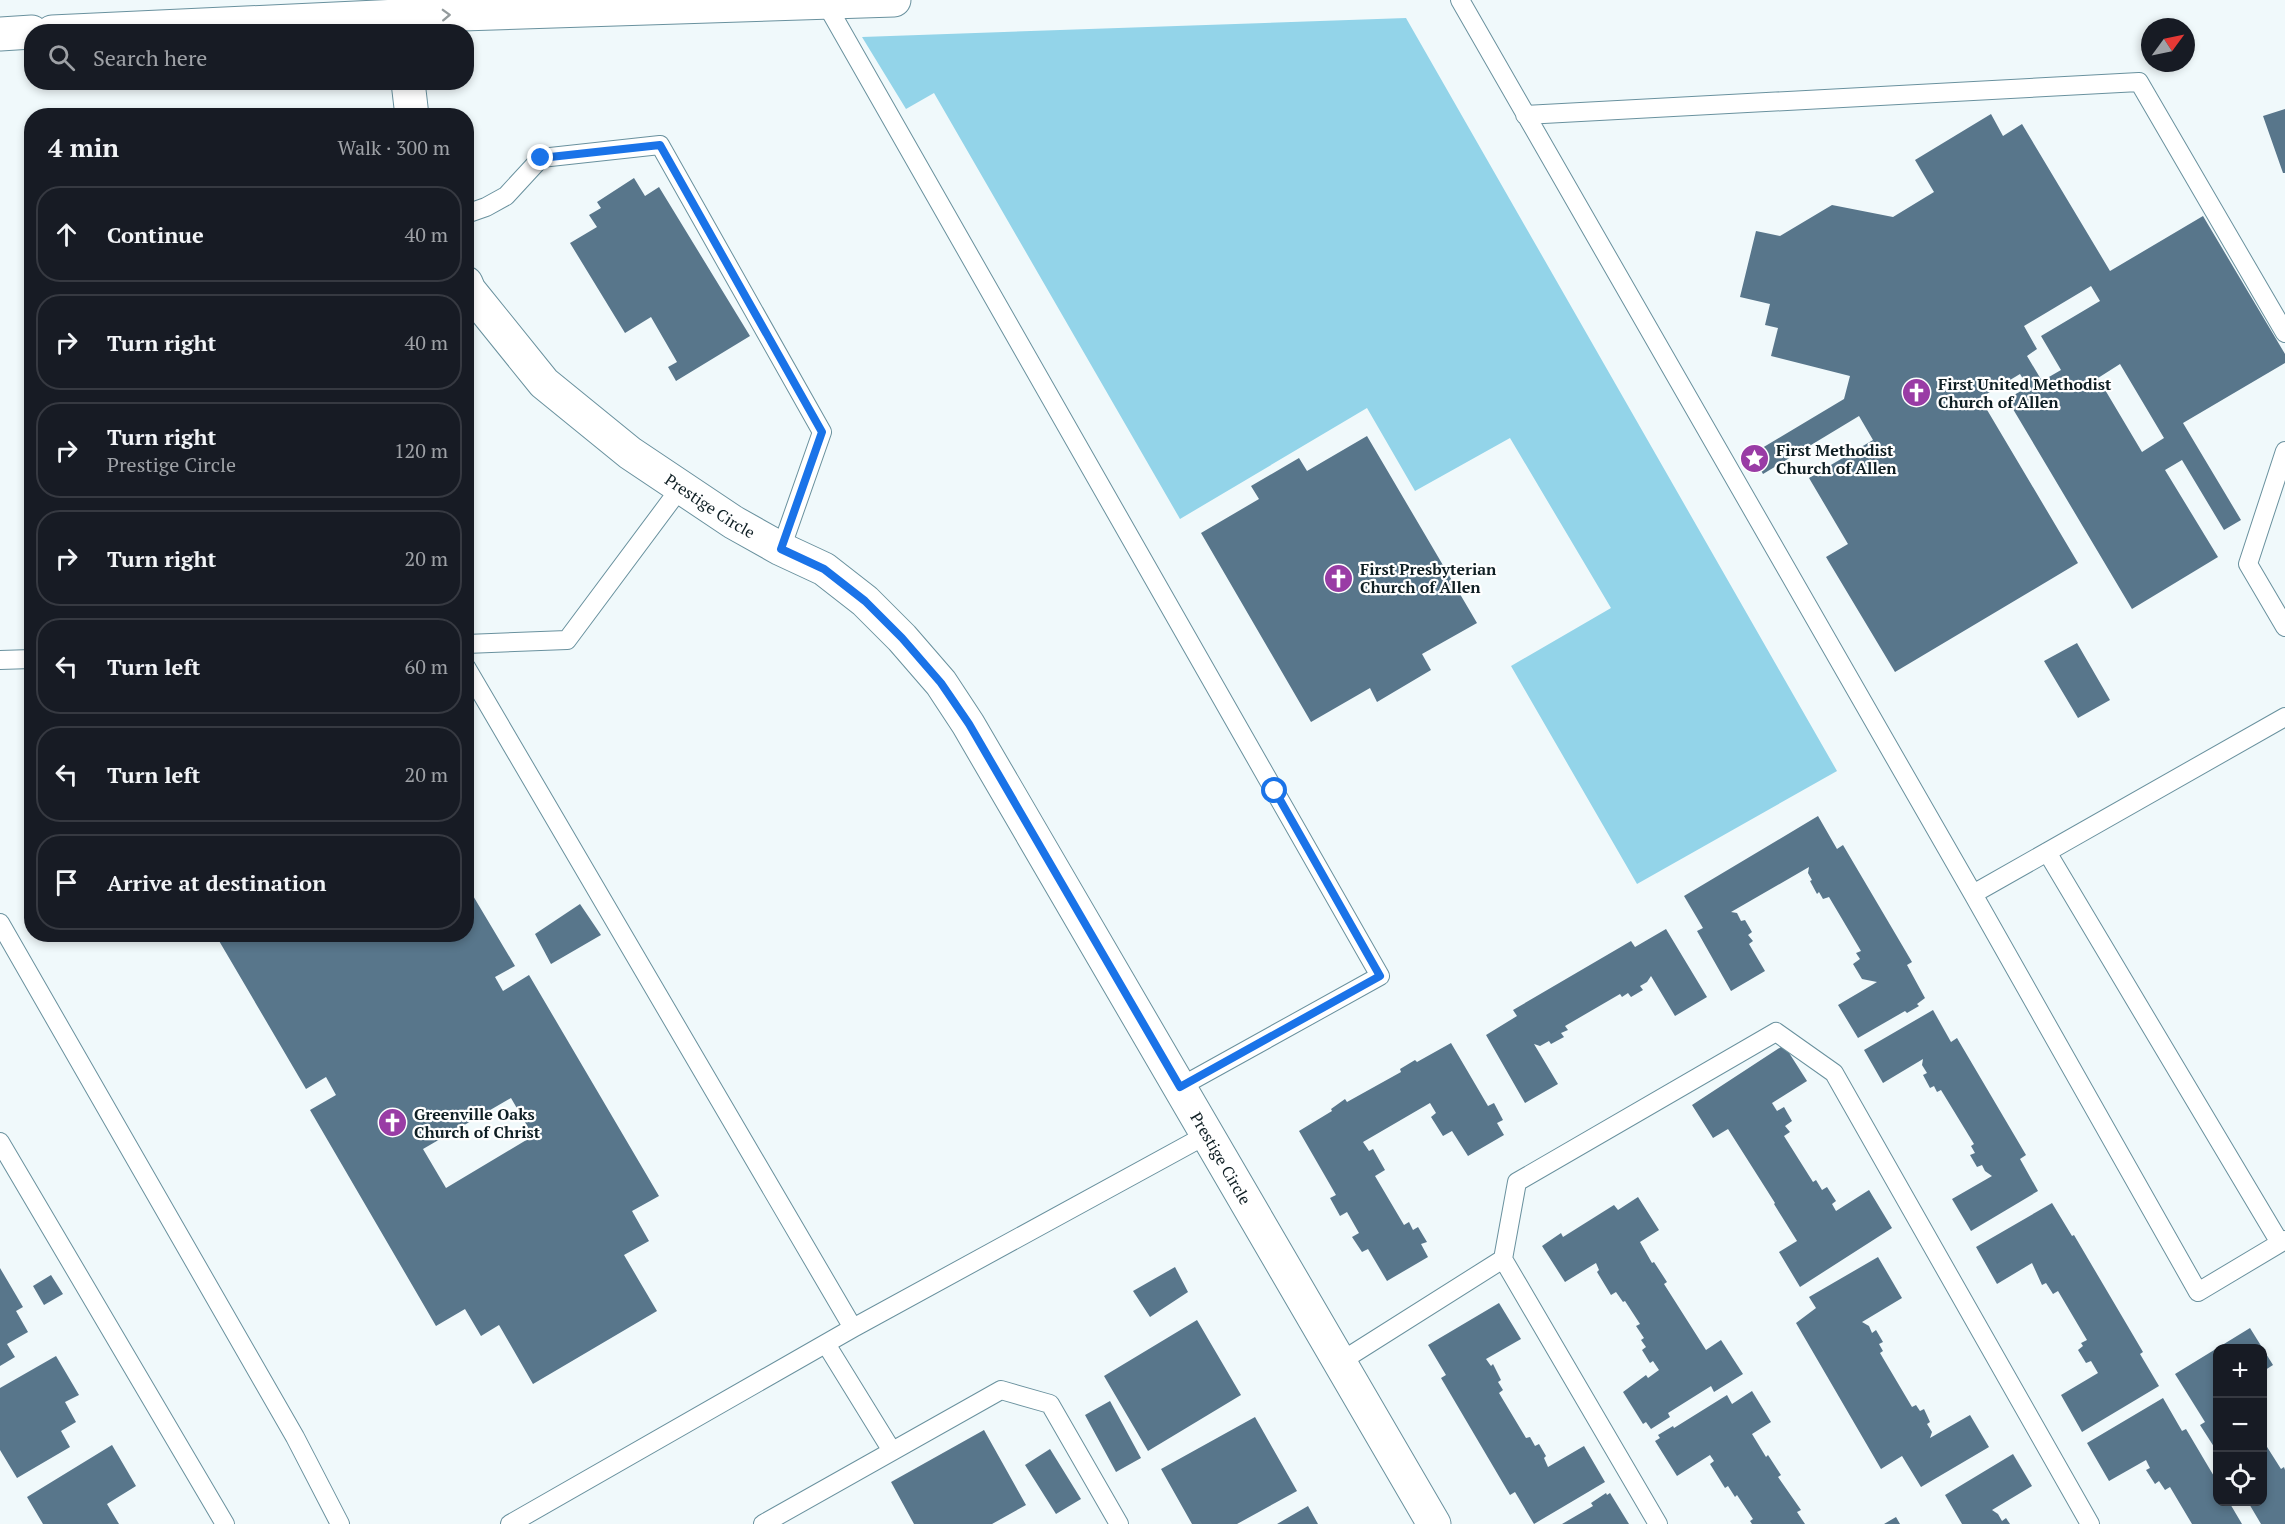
<!DOCTYPE html>
<meta charset="utf-8">
<style>
body{margin:0;font-family:"PT Serif",serif;background:#20242c;color:#f1f3f6}
.controls{position:absolute;right:18px;bottom:18px;display:grid;overflow:hidden;border-radius:12px;box-shadow:0 3px 9px #0003}
.controls button{width:54px;height:54px;display:grid;place-items:center;padding:0;border:0;border-bottom:2px solid #363941;background:#171b24;color:#f1f3f6;font:30px sans-serif}
.compass{position:absolute;left:2141px;top:18px;width:54px;height:54px;border-radius:50%;background:#171b24;box-shadow:0 3px 9px #0003;rotate:57deg}
.stop{position:absolute;width:18px;height:18px;margin:-14px;border:4px solid #1a73e8;border-radius:50%;background:#fff}
.stop.end{background:#1a73e8;border-color:#fff;box-shadow:0 2px 6px #0008}
.list{margin:0;padding:0;list-style:none}
h2{display:flex;justify-content:space-between;align-items:center;height:78px;margin:0;padding:0 24px;font-size:26px}
h2 small{font-size:20px;font-weight:400;color:#9ea1a6}
.list li{display:grid;grid-template-columns:39px 1fr auto;gap:18px;align-items:center;box-sizing:border-box;height:96px;margin:0 12px 12px;padding:0 12px;border:2px solid #363941;border-radius:24px}
.list b{display:block;font-size:22px;white-space:nowrap}
.list p{margin:0;font-size:20px;white-space:nowrap;color:#9ea1a6}
.list em{font-size:20px;font-style:normal;color:#9ea1a6}
.icon{flex:none;width:33px;height:33px;fill:none;stroke:currentColor;stroke-width:2;stroke-linecap:round;stroke-linejoin:round}
.map{position:relative;flex:none;width:2285px;height:1524px;overflow:hidden}
.search{position:absolute;background:#171b24;box-shadow:0 3px 9px #0003;left:24px;top:24px;width:450px;height:66px;display:flex;align-items:center;gap:15px;box-sizing:border-box;padding:0 21px;border-radius:24px;color:#9ea1a6;font-size:22px}
.panel{position:absolute;background:#171b24;box-shadow:0 3px 9px #0003;left:24px;top:108px;width:450px;height:834px;border-radius:24px}
.map>svg:first-child{display:block}
.green{fill:#93d4e9}
.building{fill:#58768b;fill-rule:evenodd}
.lines{fill:none;stroke-linecap:round;stroke-linejoin:round}
.lane-casing{stroke:#69919e;stroke-width:20}
.secondary-casing{stroke:#69919e;stroke-width:35}
.lane{stroke:#fff;stroke-width:18}
.secondary{stroke:#fff;stroke-width:33}
.oneway{stroke:#939a9c}
.route{stroke:#1a73e8;stroke-width:8}
.labels{text-anchor:middle;dominant-baseline:central;stroke-width:4.5;stroke-linejoin:round;paint-order:stroke}
.poi-label{font-size:16px;font-weight:bold;fill:#0f1f24;stroke:#fff;text-anchor:start}
.street-label{font-size:16px;fill:#0f1f24;stroke:#fff}
</style>
<div class="map">
<svg width="2285" height="1524" viewBox="0 0 2285 1524">
<rect width="100%" height="100%" fill="#f0f9fb"/>
<path class="green" d="M1406 18 1837 771 1637 884 1511 666 1611 608 1510 438 1415 491 1367 408 1180 519 934 93 906 109 862 37Z"/>
<path class="building" d="M2285 109V173H2283L2263 116Z
M1991 114 2003 136 2022 124 2110 271 2203 216 2285 354V363L2183 423 2241 520 2224 530 2182 460 2165 470 2218 557 2132 609 2007 399 2028 387 2020 374 1980 398 2078 563 1895 672 1826 557 1848 544 1809 478 1873 440 1859 416 1763 474 1752 454 1844 399 1850 376 1771 356 1778 328 1765 325 1770 304 1740 297 1756 231 1780 236 1832 205 1893 217 1934 192 1915 160ZM2091 286 2100 301 2041 336 2061 370 2042 381 2027 356 2037 349 2024 326ZM2120 364 2164 438 2142 452 2098 378Z
M634 178 645 196 659 187 750 336 676 381 668 367 677 362 651 317 625 333 570 243 597 227 589 215 601 208 597 202Z
M1367 436 1477 623 1422 654 1431 670 1377 702 1370 688 1311 722 1201 533 1259 499 1251 486 1299 458 1307 471Z
M2077 643 2110 700 2078 718 2044 661Z
M1818 816 1837 849 1843 845 1912 962 1907 965 1925 998 1917 1004 1919 1006 1907 1013 1905 1011 1858 1038 1838 1005 1877 982 1862 979 1853 964 1860 959 1856 953 1861 951 1829 897 1823 899 1819 892 1817 894 1810 881 1812 880 1808 873 1809 867 1731 912 1737 913 1741 921 1745 920 1752 932 1748 935 1753 941 1749 944 1765 971 1731 991 1697 931 1703 928 1684 896Z
M466 884 515 966 495 977 503 991 529 975 659 1196 632 1211 649 1241 624 1255 657 1311 533 1384 499 1325 481 1336 465 1309 436 1326 310 1110 336 1095 326 1077 306 1089 215 934H466ZM511 1098 533 1136 446 1188 423 1149Z
M580 904 601 935 551 964 535 934Z
M1666 929 1707 997 1675 1016 1651 976 1647 982 1640 986 1643 990 1631 997 1628 993 1622 997 1620 994 1565 1026 1568 1030 1561 1033 1564 1037 1551 1044 1549 1041 1540 1046 1534 1044 1558 1084 1525 1103 1486 1035 1517 1016 1513 1010 1631 941 1635 947Z
M1933 1010 1951 1042 1957 1038 2026 1155 2020 1159 2038 1191 1971 1231 1952 1199 1992 1176 1985 1171 1982 1165 1977 1167 1970 1155 1975 1153 1971 1146 1974 1144 1941 1090 1937 1092 1934 1086 1930 1088 1923 1075 1927 1073 1922 1065 1923 1059 1883 1083 1864 1050Z
M1451 1043 1488 1106 1494 1103 1503 1120 1497 1123 1504 1135 1468 1156 1452 1131 1443 1136 1431 1117 1436 1113 1430 1103 1363 1142 1369 1151 1373 1149 1385 1170 1375 1176 1404 1225 1409 1222 1413 1230 1418 1227 1427 1242 1421 1244 1428 1257 1387 1281 1368 1249 1362 1252 1352 1237 1359 1233 1347 1212 1340 1216 1330 1198 1336 1195 1299 1131 1332 1111 1331 1109 1345 1099 1347 1102 1401 1072 1400 1069 1415 1060 1417 1062Z
M1784 1045 1807 1081 1772 1103 1777 1111 1784 1107 1792 1121 1785 1126 1790 1132 1784 1136 1813 1182 1816 1180 1822 1190 1827 1187 1836 1201 1832 1204 1836 1211 1869 1190 1892 1228 1800 1287 1779 1252 1797 1241 1774 1204 1775 1203 1728 1129 1713 1138 1692 1105Z
M1638 1197 1659 1230 1640 1242 1652 1263 1654 1262 1667 1282 1664 1284 1706 1350 1721 1340 1743 1374 1714 1392 1711 1386 1668 1413 1670 1417 1651 1429 1646 1422 1643 1424 1623 1392 1646 1375 1648 1378 1659 1370 1653 1361 1650 1363 1642 1350 1646 1347 1641 1340 1644 1338 1636 1326 1640 1324 1625 1301 1623 1302 1616 1292 1611 1295 1597 1272 1599 1270 1596 1263 1565 1282 1542 1246 1561 1233 1563 1237 1614 1205 1618 1210Z
M2052 1203 2072 1236 2074 1235 2143 1352 2140 1354 2159 1386 2082 1432 2061 1395 2098 1373 2091 1361 2086 1363 2078 1350 2083 1346 2081 1343 2087 1340 2058 1291 2053 1294 2046 1283 2042 1285 2032 1263 1997 1284 1976 1247Z
M1878 1257 1902 1298 1862 1322 1869 1326 1872 1333 1876 1330 1883 1342 1879 1344 1883 1351 1880 1353 1912 1407 1916 1405 1920 1411 1924 1409 1930 1422 1927 1424 1932 1432 1930 1438 1970 1415 1989 1447 1921 1487 1902 1456 1881 1469 1796 1323 1816 1308 1809 1297Z
M1175 1267 1188 1292 1150 1317 1133 1291Z
M0 1268 23 1307 16 1311 28 1332 7 1344 15 1357 0 1366Z
M51 1275 63 1294 44 1305 33 1286Z
M1499 1303 1521 1339 1486 1359 1491 1366 1493 1364 1501 1380 1498 1382 1503 1390 1499 1393 1526 1438 1530 1437 1535 1446 1539 1444 1546 1456 1544 1458 1548 1467 1584 1446 1605 1482 1534 1524 1515 1492 1510 1495 1441 1378 1446 1375 1428 1345Z
M1197 1320 1241 1395 1148 1451 1104 1376Z
M2250 1328 2273 1365 2262 1372V1348H2218V1453L2200 1425 2205 1422 2175 1374Z
M56 1356 79 1395 65 1402 76 1422 61 1431 70 1447 17 1478 0 1450V1388Z
M1752 1391 1771 1422 1752 1434 1766 1457 1768 1455 1781 1475 1778 1477 1801 1510 1797 1512 1805 1524H1752L1750 1521 1753 1519 1737 1495 1735 1497 1728 1486 1725 1488 1710 1464 1714 1461 1710 1455 1677 1476 1655 1441 1660 1438 1658 1435 1673 1426 1674 1428 1727 1395 1732 1404Z
M2163 1398 2182 1431 2186 1429 2218 1483V1502H2229L2242 1524H2192L2170 1487 2165 1490 2159 1481 2155 1484 2146 1470 2150 1468 2146 1460 2109 1481 2087 1443Z
M1110 1401 1141 1458 1116 1472 1085 1415Z
M1255 1417 1297 1491 1237 1524H1192L1161 1469Z
M984 1430 1026 1505 992 1524H914L891 1482Z
M2262 1439 2281 1469 2284 1467 2285 1470V1524H2261L2248 1502H2262Z
M112 1445 136 1486 107 1504 119 1524H43L27 1497Z
M1050 1449 1081 1499 1056 1514 1025 1465Z
M2013 1454 2032 1486 1992 1510 1998 1514 2002 1521 2006 1518 2010 1524H1962L1945 1495Z
M1606 1493 1607 1495 1610 1493 1629 1524H1562L1593 1506 1591 1503Z
M1308 1506 1318 1524H1277Z
M1896 1517 1900 1524H1884Z"/>
<g class="lines">
<defs>
<path id="lane" d="M1460 0 1973 894 2198 1292 2285 1240
M825 2 1380 976 1180 1087
M1525 115 2139 82 2285 333
M466 214 486 207 506 196 541 158 660 145 822 432 781 549
M2285 451 2248 564 2285 627
M466 644 567 640 681 487
M0 660 32 659
M466 667 853 1328
M2047 852 2280 1243
M1973 894 2285 717
M0 923 295 1437 340 1524
M0 1142 225 1524
M1503 1259 1658 1524
M826 1344 892 1451
M1340 1362 1503 1259 1517 1182 1776 1032 1834 1073 2090 1524
M510 1524 853 1328 1208 1134
M763 1524 1001 1390 1050 1404 1119 1524"/>
<g id="secondary">
<path d="M52 32 399 16 894 0"/>
<path d="M0 34 32 32"/>
<path d="M408 82 412 116"/>
<path id="s1" d="M466 283 469 290 544 383 630 453 733 522 781 549 824 569 865 601 902 638 941 683 968 724 1434 1524"/>
</g>
</defs>
<use href="#lane" class="lane-casing"/>
<use href="#secondary" class="secondary-casing"/>
<use href="#lane" class="lane"/>
<use href="#secondary" class="secondary"/>
</g>
<defs><path id="oneway-chevron" d="M-2-3.5L2.5 0L-2 3.5" fill="none" stroke-width="1.6" stroke-linecap="round" stroke-linejoin="round" transform="scale(1.5)"/></defs>
<use class="oneway" href="#oneway-chevron" transform="translate(446 15) rotate(-2)"/>
<g class="lines">
<path class="route" d="M541 158 660 145 822 432 781 549 824 569 865 601 902 638 941 683 969 724 1180 1087 1380 976 1275 791"/>
</g>
<defs>
<symbol id="church-disc" viewBox="-11 -11 22 22"><circle r="9.5" fill="#993ca5" stroke="#fff"/><path d="M-1.2-6h2.4v3.5h3.3v2.4h-3.3V6h-2.4V-.1h-3.3v-2.4h3.3Z" fill="#fff"/></symbol>
<symbol id="sight-disc" viewBox="-11 -11 22 22"><circle r="9.5" fill="#993ca5" stroke="#fff"/><path d="M0-6L1.8-2.2L6-1.7L2.9 1.2L3.7 5.4L0 3.3L-3.7 5.4L-2.9 1.2L-6-1.7L-1.8-2.2Z" fill="#fff"/></symbol>
</defs>
<g fill-rule="evenodd">
<use href="#church-disc" x="1900" y="376" width="33" height="33"/>
<use href="#sight-disc" x="1738" y="442" width="33" height="33"/>
<use href="#church-disc" x="1322" y="562" width="33" height="33"/>
<use href="#church-disc" x="376" y="1106" width="33" height="33"/>
</g>
<g class="labels">
<g class="poi-label">
<text x="1938" y="384">First United Methodist<tspan x="1938" dy="18">Church of Allen</tspan></text>
<text x="1776" y="450">First Methodist<tspan x="1776" dy="18">Church of Allen</tspan></text>
<text x="1360" y="569">First Presbyterian<tspan x="1360" dy="18">Church of Allen</tspan></text>
<text x="414" y="1114">Greenville Oaks<tspan x="414" dy="18">Church of Christ</tspan></text>
</g>
<g class="street-label">
<text stroke="none"><textPath href="#s1" startOffset="334">Prestige Circle</textPath></text>
<text stroke="none"><textPath href="#s1" startOffset="1180">Prestige Circle</textPath></text>
</g>
</g>
</svg>
<div class="controls">
<button>+</button>
<button>−</button>
<button><svg class="icon" aria-label="locate" viewBox="0 0 24 24"><circle cx="12" cy="12" r="6"/><path d="M12 2v4M12 18v4M2 12h4M18 12h4"/></svg></button>
</div>
<svg class="compass" viewBox="-18 -18 36 36"><path d="M0-13l5 13h-10z" fill="#e53935"/><path d="M0 13l5-13h-10z" fill="#9ea1a6"/></svg>
<div class="stop" style="left:1275px;top:791px"></div>
<div class="stop end" style="left:541px;top:158px"></div>
<div class="search"><svg class="icon" aria-label="search" viewBox="0 0 24 24"><circle cx="10" cy="10" r="6"/><path d="M15 15l6 6"/></svg>Search here</div>
<section class="panel">
<h2>4 min<small>Walk · 300 m</small></h2>
<ul class="list">
<li><svg class="icon" aria-label="ahead" viewBox="0 0 24 24"><path d="M12 20V5M6 11l6-6 6 6"/></svg><div><b>Continue</b></div><em>40 m</em></li>
<li><svg class="icon" aria-label="right" viewBox="0 0 24 24"><path d="M7 20v-9h11M14 6l5 5-5 5"/></svg><div><b>Turn right</b></div><em>40 m</em></li>
<li><svg class="icon" aria-label="right" viewBox="0 0 24 24"><path d="M7 20v-9h11M14 6l5 5-5 5"/></svg><div><b>Turn right</b><p>Prestige Circle</p></div><em>120 m</em></li>
<li><svg class="icon" aria-label="right" viewBox="0 0 24 24"><path d="M7 20v-9h11M14 6l5 5-5 5"/></svg><div><b>Turn right</b></div><em>20 m</em></li>
<li><svg class="icon" aria-label="left" viewBox="0 0 24 24"><path d="M17 20v-9H6M10 6l-5 5 5 5"/></svg><div><b>Turn left</b></div><em>60 m</em></li>
<li><svg class="icon" aria-label="left" viewBox="0 0 24 24"><path d="M17 20v-9H6M10 6l-5 5 5 5"/></svg><div><b>Turn left</b></div><em>20 m</em></li>
<li><svg class="icon" aria-label="arrive" viewBox="0 0 24 24"><path d="M6 21V4h12l-3 4 3 4H6"/></svg><div><b>Arrive at destination</b></div></li>
</ul>
</section>
</div>
